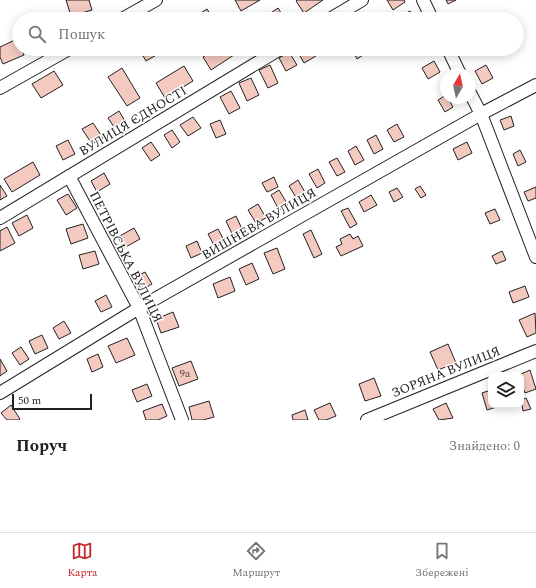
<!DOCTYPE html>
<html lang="uk">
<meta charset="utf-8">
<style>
body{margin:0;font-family:Spectral,serif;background:#f6f6f6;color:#202124}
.controls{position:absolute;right:12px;bottom:12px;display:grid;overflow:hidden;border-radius:8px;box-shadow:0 2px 10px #0003}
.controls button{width:36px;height:36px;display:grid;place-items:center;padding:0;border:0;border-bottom:1px solid #e0e0e0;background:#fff;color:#202124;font:20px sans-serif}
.compass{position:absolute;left:440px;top:68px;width:36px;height:36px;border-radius:50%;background:#fff;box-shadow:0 2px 10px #0003;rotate:9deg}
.scale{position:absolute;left:12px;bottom:10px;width:80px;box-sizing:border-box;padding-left:4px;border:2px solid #222;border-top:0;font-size:11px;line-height:14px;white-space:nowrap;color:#222;-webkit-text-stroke:3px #fff;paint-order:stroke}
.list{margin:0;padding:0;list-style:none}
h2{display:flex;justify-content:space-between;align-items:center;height:52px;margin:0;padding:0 16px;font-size:17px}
h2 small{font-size:13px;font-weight:400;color:#757577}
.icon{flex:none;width:22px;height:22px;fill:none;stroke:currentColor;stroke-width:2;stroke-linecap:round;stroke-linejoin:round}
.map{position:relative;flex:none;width:536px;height:420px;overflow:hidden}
.search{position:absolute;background:#fff;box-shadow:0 2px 10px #0003;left:12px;right:12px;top:12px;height:44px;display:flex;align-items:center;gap:10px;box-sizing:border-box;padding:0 14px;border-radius:22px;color:#757577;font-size:15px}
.sheet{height:112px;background:#fff}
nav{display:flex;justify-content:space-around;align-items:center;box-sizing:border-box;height:56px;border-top:1px solid #e0e0e0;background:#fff;font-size:11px;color:#757577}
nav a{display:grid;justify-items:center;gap:2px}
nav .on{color:#c62828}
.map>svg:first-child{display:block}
.building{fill:#f3c9c0;stroke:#222}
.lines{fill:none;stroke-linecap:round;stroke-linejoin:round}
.minor-casing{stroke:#222;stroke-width:14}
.minor{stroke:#fff;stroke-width:12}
.labels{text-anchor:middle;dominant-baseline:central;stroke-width:3;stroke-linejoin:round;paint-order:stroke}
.number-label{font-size:11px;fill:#564c4a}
.street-label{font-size:13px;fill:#222;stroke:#fff}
</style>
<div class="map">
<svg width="536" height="420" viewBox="0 0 536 420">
<rect width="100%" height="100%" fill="#fff"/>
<path class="building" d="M66 0H89L92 10 71 16Z
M235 0H260L241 11Z
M297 0H323L304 13 296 1Z
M387 0H404L405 2 393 10Z
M446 0H456L448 4Z
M278 8 285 19H262Z
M207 9 213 19H191Z
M410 11 414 19H397V18Z
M465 14 468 19H455Z
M52 15 54 19H43Z
M17 39 19 49H22L24 55 3 64 0 57V47Z
M139 49H167L146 61Z
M215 49H234L237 53 211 70 203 57Z
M296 49H313L316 56 304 63Z
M352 49H366L368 52 357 59Z
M412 49H424L415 54Z
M289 52 297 65 286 71 279 58Z
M434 61 440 72 428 79 422 68Z
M270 65 278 83 268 88 259 70Z
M486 65 493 78 482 84 475 71Z
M184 66 193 81 165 98 156 83Z
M122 68 140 98 127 106 108 77Z
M54 71 63 85 41 98 32 84Z
M251 78 259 95 247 101 239 83Z
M231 91 240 108 229 114 220 97Z
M446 95V98H448L453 107 445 112 438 100Z
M119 111 125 121 114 127 108 118Z
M511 116 514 126 504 130 500 120Z
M193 117 201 128 188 136 180 125Z
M220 120 226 134 216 138 210 124Z
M93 123 103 138 92 144 82 129Z
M397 124 404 137 394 142 387 130Z
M172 130 180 142 172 148 164 135Z
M376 135 383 149 374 154 367 140Z
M68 140 75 154 63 160 56 146Z
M151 142 160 155 151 161 142 148Z
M467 142 472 153 458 160 453 149Z
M356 146 364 160 355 165 348 151Z
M520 150 526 162 518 166 513 154Z
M337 158 345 172 337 176 329 162Z
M33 162 40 175 12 192 4 179Z
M318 169 325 183 317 188 309 174Z
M104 173 110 184 97 192 91 181Z
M274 177 278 187 267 192 262 183Z
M298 180 306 194 297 199 289 186Z
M0 185 7 196 0 200Z
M420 186 426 195 421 198 415 189Z
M536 187V198L528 201 524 192Z
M397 188 403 197 394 202 389 192Z
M279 190 288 205 279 210 271 195Z
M68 194 77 208 66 215 57 200Z
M371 195 377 205 364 212 359 202Z
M258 204 266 218 256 223 248 210Z
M348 208 357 224 350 228 341 211Z
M495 209 500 220 490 224 485 213Z
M27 215 33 228 19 236 12 223Z
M236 216 243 231 233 236 226 221Z
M83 224 88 238 71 244 66 229Z
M7 227 15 243 0 251V231Z
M134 228 140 239 124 248 118 237Z
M218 229 225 242 215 247 208 234Z
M311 230 322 254 314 258 303 234Z
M350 234 353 239 358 236 363 246 341 256 336 247 342 244 340 239Z
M197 241 202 253 191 258 186 246Z
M277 248 285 269 273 274 264 253Z
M95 251 99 264 83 269 79 255Z
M502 251 506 260 496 264 492 256Z
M252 263 259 279 246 285 239 269Z
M145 272 152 284 141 290 134 278Z
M230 277 235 291 218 298 213 284Z
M525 286 529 297 513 303 509 292Z
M106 295 112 307 101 312 95 301Z
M173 312 179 327 161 333 156 319Z
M535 313 536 333 527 337 519 320Z
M64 321 71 333 59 339 53 328Z
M42 335 48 348 35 354 29 341Z
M127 338 135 355 116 363 108 346Z
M448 344 456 363 438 370 430 352Z
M21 347 29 359 20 365 12 353Z
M98 354 103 367 92 372 87 359Z
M0 359 7 371 0 376Z
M191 361 198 379 179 386 172 368Z
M530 370 536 389 525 393 521 383V375H519Z
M374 378 381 396 365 401 359 384Z
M147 384 152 396 137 402 132 390Z
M491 390V405L500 406 487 410 482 393Z
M526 398 531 409 523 411 521 400Z
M209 401 214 417 203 420H192L189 407Z
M330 403 336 416 326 420H319L314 410Z
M446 403 453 418 439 420 433 409Z
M162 404 167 416 158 420H146L143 411Z
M11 405 20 419 19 420H7L1 413Z
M305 410 308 420H293L292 415Z"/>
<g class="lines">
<defs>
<path id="minor" d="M423 0 432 19
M122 19 156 0
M330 19 362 0
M448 49 460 74
M0 88 69 49
M470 93 481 114 536 257
M69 176 139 308 182 420
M0 218 280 49
M0 393 139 308 481 114 536 85
M367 420 536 351"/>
</defs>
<use href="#minor" class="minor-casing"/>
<use href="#minor" class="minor"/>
</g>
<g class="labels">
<g class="number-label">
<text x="185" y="373">9а</text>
</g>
<g class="street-label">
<text transform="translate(133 121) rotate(-31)">ВУЛИЦЯ ЄДНОСТІ</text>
<text transform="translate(259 224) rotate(-30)">ВИШНЕВА ВУЛИЦЯ</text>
<text transform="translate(126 257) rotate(63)">ПЕТРІВСЬКА ВУЛИЦЯ</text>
<text transform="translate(446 372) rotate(-22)">ЗОРЯНА ВУЛИЦЯ</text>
</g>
</g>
</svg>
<div class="controls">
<button><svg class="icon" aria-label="layers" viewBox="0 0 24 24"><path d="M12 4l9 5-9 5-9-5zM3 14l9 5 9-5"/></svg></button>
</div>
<svg class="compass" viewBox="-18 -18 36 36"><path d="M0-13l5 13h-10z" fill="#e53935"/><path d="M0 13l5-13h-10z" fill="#757577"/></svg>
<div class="scale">50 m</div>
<div class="search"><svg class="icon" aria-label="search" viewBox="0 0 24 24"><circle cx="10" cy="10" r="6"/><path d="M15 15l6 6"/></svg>Пошук</div>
</div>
<section class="sheet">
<h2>Поруч<small>Знайдено: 0</small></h2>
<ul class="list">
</ul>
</section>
<nav>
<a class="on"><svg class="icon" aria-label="map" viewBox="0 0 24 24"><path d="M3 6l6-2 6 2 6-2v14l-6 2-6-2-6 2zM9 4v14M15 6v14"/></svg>Карта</a>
<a><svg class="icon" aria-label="directions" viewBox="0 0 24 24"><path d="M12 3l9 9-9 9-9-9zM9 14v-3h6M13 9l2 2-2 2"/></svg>Маршрут</a>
<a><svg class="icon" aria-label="saved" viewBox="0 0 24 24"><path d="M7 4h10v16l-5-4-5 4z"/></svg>Збережені</a>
</nav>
